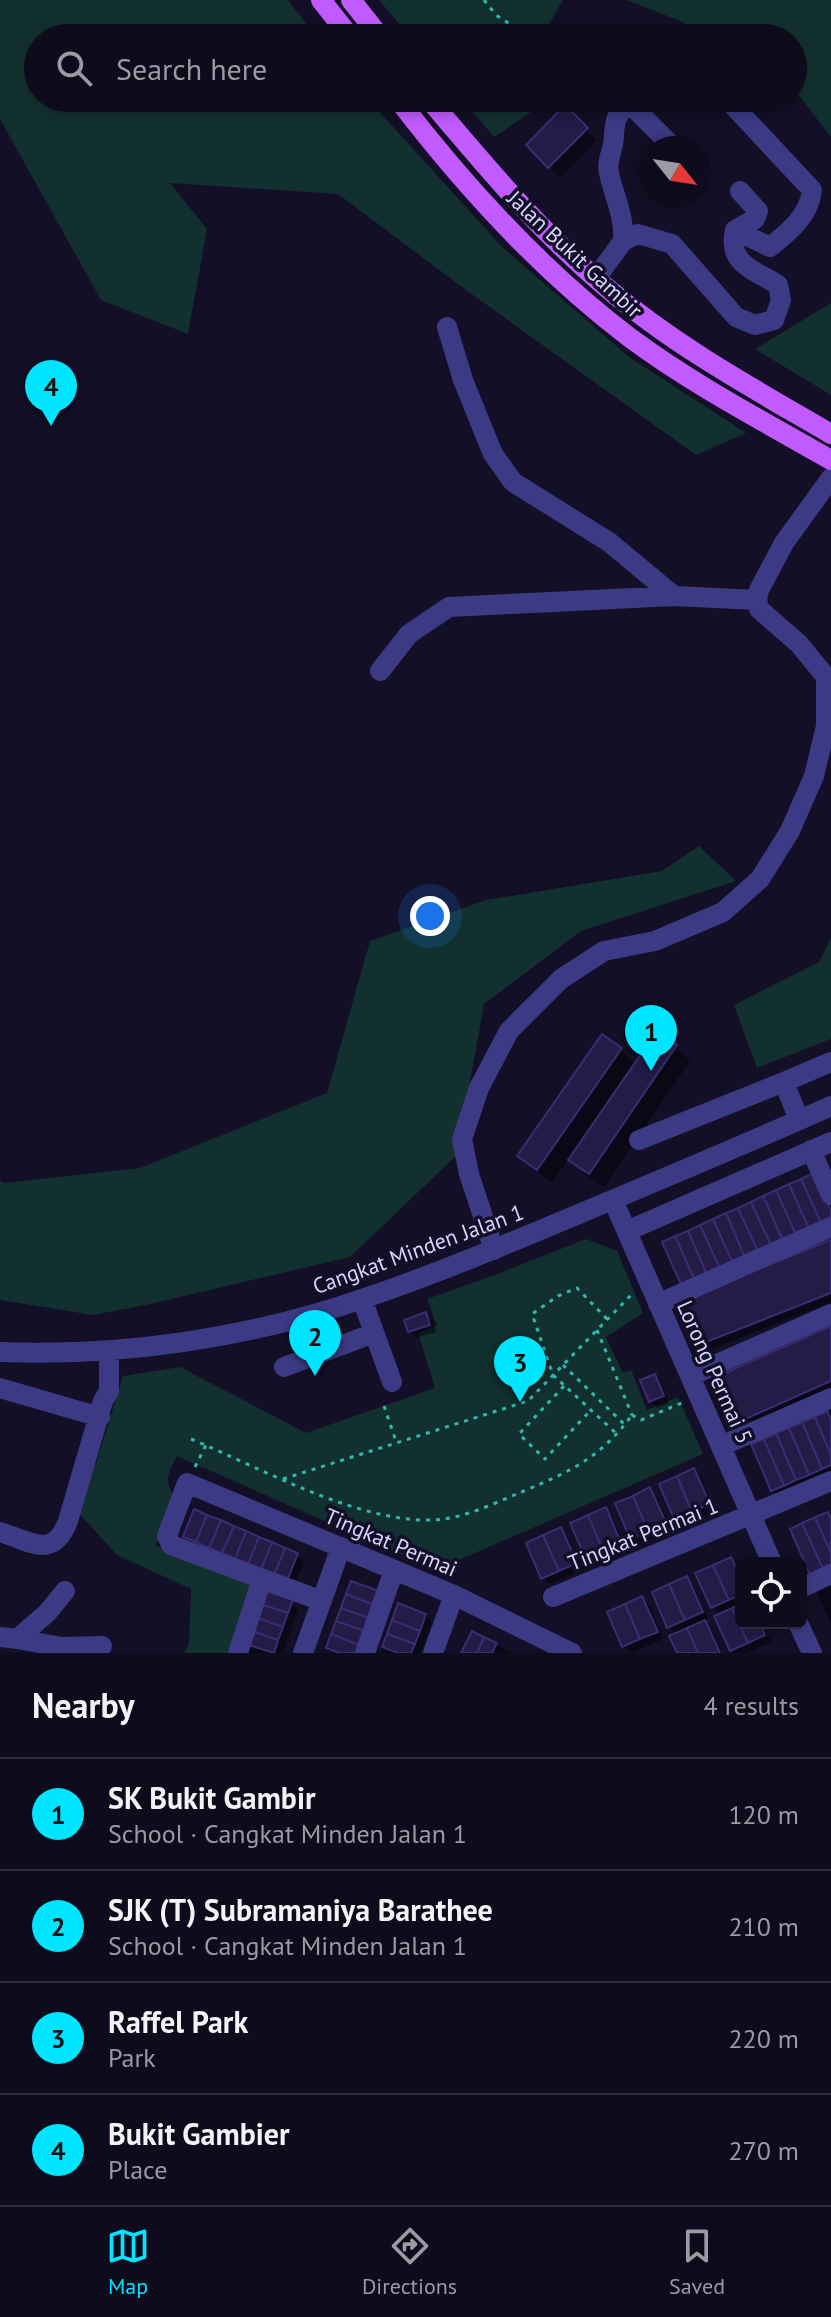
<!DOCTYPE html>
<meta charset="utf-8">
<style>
body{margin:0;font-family:"PT Sans",sans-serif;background:#171425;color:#f1f3f6}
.controls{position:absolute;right:24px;bottom:24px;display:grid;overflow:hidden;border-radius:12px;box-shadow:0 4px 12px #0003}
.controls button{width:72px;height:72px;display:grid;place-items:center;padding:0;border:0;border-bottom:2px solid #2e2b3b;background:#0e0b1c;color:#f1f3f6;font:40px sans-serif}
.compass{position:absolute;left:639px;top:136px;width:72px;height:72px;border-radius:50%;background:#0e0b1c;box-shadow:0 4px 12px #0003;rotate:120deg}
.you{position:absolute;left:430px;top:916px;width:28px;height:28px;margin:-20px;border:6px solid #fff;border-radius:50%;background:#1a73e8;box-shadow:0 0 0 12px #1a73e833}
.badge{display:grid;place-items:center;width:52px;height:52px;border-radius:50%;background:#00e5ff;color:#111;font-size:26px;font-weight:700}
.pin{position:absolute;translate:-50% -66px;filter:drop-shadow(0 2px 4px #0008)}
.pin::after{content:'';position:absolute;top:42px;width:28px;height:24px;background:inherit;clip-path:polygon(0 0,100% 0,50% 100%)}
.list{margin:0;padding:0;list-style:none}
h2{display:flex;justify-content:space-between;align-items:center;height:104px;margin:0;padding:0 32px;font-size:34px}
h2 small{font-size:26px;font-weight:400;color:#9b9ba3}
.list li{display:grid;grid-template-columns:52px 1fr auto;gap:24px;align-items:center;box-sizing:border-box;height:112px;padding:0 32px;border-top:2px solid #2e2b3b}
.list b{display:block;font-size:30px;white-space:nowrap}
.list p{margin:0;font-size:26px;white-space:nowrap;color:#9b9ba3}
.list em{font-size:26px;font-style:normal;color:#9b9ba3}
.icon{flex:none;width:44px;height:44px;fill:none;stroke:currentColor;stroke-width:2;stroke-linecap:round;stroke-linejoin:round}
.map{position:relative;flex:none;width:831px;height:1653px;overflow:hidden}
.search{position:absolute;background:#0e0b1c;box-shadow:0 4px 12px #0003;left:24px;right:24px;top:24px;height:88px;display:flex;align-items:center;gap:20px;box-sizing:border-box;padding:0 28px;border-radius:44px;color:#9b9ba3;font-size:30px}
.sheet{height:552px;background:#0e0b1c}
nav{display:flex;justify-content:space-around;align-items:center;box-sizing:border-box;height:112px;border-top:2px solid #2e2b3b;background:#0e0b1c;font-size:22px;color:#9b9ba3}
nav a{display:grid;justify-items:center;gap:4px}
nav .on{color:#00e5ff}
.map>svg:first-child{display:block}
.green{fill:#12302f}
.shadow{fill:#0007}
.building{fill:#241b47;stroke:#3b2d73;stroke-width:2}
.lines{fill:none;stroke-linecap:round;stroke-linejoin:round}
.path{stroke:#2fb8b0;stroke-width:3;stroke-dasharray:4 6;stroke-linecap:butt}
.minor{stroke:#3d3a85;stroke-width:20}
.major{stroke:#c25bff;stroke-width:20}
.labels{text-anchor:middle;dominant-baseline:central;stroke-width:7;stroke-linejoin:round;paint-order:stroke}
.street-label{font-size:22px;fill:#d9d4ff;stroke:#130f26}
</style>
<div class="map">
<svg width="831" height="1653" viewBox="0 0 831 1653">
<rect width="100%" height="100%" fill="#130f26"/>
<path class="green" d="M0 0H288L317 38H38V98H367L502 247 629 357 746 433 696 455 466 290 338 194 170 183 207 229 188 334 101 300 0 119Z
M379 0H563L541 38H411Z
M627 0H831V137L793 88V38H711L680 21Z
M461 98H552L494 137Z
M831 303V395L755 349Z
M699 846 736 881 581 931 484 1004 457 1155 350 1257 146 1305 93 1315 0 1300V1181L4 1183 140 1168 327 1093 370 941 486 900 662 871Z
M831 938V1039L757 1068 734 1005 819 962Z
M586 1239 617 1251 643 1313 606 1337 623 1373 631 1370 647 1410 678 1397 703 1454 436 1570 177 1456C170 1470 163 1480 173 1494L156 1546 255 1583 234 1653H184L189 1644 191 1589 117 1555 75 1509 97 1460 123 1376 180 1367 306 1433 435 1388 418 1333 437 1326 427 1299 500 1273Z"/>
<path class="shadow" d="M565 108 597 140 560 177 528 145Z
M675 1047 690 1061 604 1187 585 1174 569 1158 552 1183 519 1156 621 1050 636 1065Z
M814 1175 820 1182 831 1206V1231L694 1293 695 1297 831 1242V1302L704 1352 697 1345 681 1302 694 1297 685 1287 665 1243Z
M426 1315 433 1322 436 1332 416 1338 410 1331Z
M831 1328V1391L743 1430 736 1423 717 1379Z
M654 1376 661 1383 669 1403 657 1408 651 1401Z
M831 1412V1475L780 1497 773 1490 753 1445Z
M694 1470 701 1477 715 1511 683 1525 676 1518 661 1485Z
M650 1490 657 1497 672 1530 639 1545 632 1538Z
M605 1510 612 1517 627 1550 594 1564 587 1558Z
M195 1512 297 1555 304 1562 294 1586 192 1543 185 1536Z
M561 1530 567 1536 582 1570 550 1584 543 1577Z
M730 1559 741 1575V1623H762L771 1642 747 1653H734L731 1650 720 1615 713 1607Z
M687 1579 693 1585 708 1619 703 1621 711 1629 722 1653H679L677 1635 669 1626Z
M831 1583V1624L816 1590Z
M266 1593 291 1602 298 1609 283 1653H244Z
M642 1598 649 1605 663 1639 631 1653 624 1646 610 1613Z
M399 1606 425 1615 432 1622 420 1653H381Z
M473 1634 513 1653H463Z"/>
<path class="building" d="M565 105 588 128 548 168 526 145Z
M657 1031 677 1045 589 1174 568 1160Z
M602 1034 622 1048 537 1170 517 1156Z
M814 1173 831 1211V1221L822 1225 801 1179Z
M801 1179 822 1225 810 1231 789 1184Z
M789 1184 810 1231 797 1237 776 1190Z
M776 1190 797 1237 784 1243 763 1196Z
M763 1196 784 1243 772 1248 751 1202Z
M751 1202 772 1248 759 1254 738 1208Z
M738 1208 759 1254 746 1260 726 1213Z
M726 1213 746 1260 734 1266 713 1219Z
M713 1219 734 1266 721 1271 700 1225Z
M700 1225 721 1271 708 1277 688 1231Z
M688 1231 708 1277 696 1283 675 1236Z
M675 1236 696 1283 683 1289 662 1242Z
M831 1240V1293L696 1346 678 1301Z
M426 1312 430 1325 408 1332 404 1320Z
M831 1326V1381L734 1424 714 1378Z
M655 1374 664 1396 649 1402 640 1380Z
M827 1411 831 1419V1455L815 1417Z
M815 1417 831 1455V1465L822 1469 802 1422Z
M802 1422 822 1469 809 1475 789 1428Z
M789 1428 809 1475 796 1480 776 1433Z
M776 1433 796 1480 784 1486 764 1439Z
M764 1439 784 1486 771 1491 751 1444Z
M694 1468 710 1504 692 1512 677 1476Z
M677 1476 692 1512 674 1519 659 1484Z
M650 1487 666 1523 648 1531 633 1496Z
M633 1496 648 1531 630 1539 615 1503Z
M606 1507 621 1543 603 1551 588 1515Z
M194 1509 207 1515 196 1542 183 1537Z
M828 1512 831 1519V1553L815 1517Z
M207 1515 221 1520 209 1548 196 1542Z
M588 1515 603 1551 586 1559 570 1523Z
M815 1517 831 1553V1566L823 1569 802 1523Z
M221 1520 234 1526 222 1553 209 1548Z
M802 1523 823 1569 810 1575 790 1529Z
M234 1526 246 1531 235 1559 222 1553Z
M561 1527 577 1563 559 1571 543 1535Z
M246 1531 259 1537 248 1564 235 1559Z
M543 1535 559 1571 541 1579 526 1543Z
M259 1537 272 1542 261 1570 248 1564Z
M272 1542 285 1548 274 1575 261 1570Z
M285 1548 298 1553 287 1581 274 1575Z
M731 1557 741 1580V1595L729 1600 713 1565Z
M713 1565 729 1600 711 1608 695 1573Z
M687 1576 703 1612 685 1620 669 1584Z
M351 1581 379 1591 374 1605 346 1594Z
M669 1584 685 1620 667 1628 652 1592Z
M264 1590 293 1600 288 1613 260 1604Z
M346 1594 374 1605 369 1618 341 1608Z
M642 1596 658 1632 640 1639 625 1604Z
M398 1603 426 1614 420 1631 392 1620Z
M260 1604 288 1613 283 1627 255 1617Z
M625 1604 640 1639 622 1647 607 1612Z
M741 1604V1623H760L765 1635 748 1643 732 1608Z
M341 1608 369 1618 364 1631 336 1621Z
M732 1608 748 1643 730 1651 714 1616Z
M255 1617 283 1627 278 1640 250 1630Z
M392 1620 420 1631 415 1644 387 1634Z
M705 1620 720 1653H698L687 1628Z
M336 1621 364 1631 359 1645 331 1634Z
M687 1628 698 1653H677L669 1636Z
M250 1630 278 1640 274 1653 245 1644Z
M472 1631 484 1637 477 1653H461Z
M331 1634 359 1645 356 1653H340L326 1648Z
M387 1634 415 1644 411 1653H398L382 1647Z
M484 1637 497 1643 492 1653H477Z"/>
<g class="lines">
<path class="path" d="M484 0 496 15 531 38
M607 1319 577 1288 558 1296 532 1314 553 1375 618 1435
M597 1330 632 1415
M563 1365 625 1425
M564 1386 519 1434 545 1459 590 1411
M384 1406 397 1444
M632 1415 641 1420 684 1402
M191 1439C261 1468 369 1529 444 1519 472 1515 499 1501 524 1491 573 1470 600 1458 632 1415
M195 1467 206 1445
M283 1479 528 1401 634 1292"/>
<path class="minor" d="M726 98 812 190C809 216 790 231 770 247L735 230
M623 241 638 234 672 244 736 317 755 325 774 320 781 300 778 285C753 269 727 264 735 230L755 219 758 211 740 191
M596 278 623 241C625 216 614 197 609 173 606 160 614 149 614 136 615 119 615 116 630 104L674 148
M447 327 463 380 493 454 513 482 609 542 674 596 757 600
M380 671 409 634 449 607 674 596
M799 1120 784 1082 831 1062
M639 1140 784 1082
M811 1150 831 1195
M613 1200 772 1563
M627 1231 831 1142
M494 1250 469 1174 462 1139 479 1088 509 1031 561 979 604 951 655 941 723 912 760 879 790 831 814 776 826 726V677L799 644 759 609 757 600 759 590 784 543 831 478
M362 1299 392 1382
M658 1304 831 1227
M0 1352C120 1357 251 1338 365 1298 436 1274 505 1245 574 1216 660 1180 746 1144 831 1106
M284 1367 374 1333
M690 1376 831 1314
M0 1388 100 1417
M721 1446 831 1398
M0 1532C32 1542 53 1560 68 1521L103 1401 109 1391V1351
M801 1588 831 1574
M553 1597 831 1481
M322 1601 171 1545 167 1536 187 1483 454 1595 572 1653
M798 1623 812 1653
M0 1637 17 1639 47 1613 65 1591
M17 1639 62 1647 102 1646
M238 1653 262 1579
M303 1653 341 1547
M365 1653 394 1570
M433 1653 454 1595"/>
<path class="major" d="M321 0 351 38
M351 0 381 38
M397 98C464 186 541 270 629 337 692 384 763 421 831 460
M428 98C484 164 540 232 607 288 675 346 754 389 831 434"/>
</g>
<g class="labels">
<g class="street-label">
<text transform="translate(575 254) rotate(43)">Jalan Bukit Gambir</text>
<text transform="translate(418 1249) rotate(-20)">Cangkat Minden Jalan 1</text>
<text transform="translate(715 1372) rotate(66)">Lorong Permai 5</text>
<text transform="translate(643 1534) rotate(-22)">Tingkat Permai 1</text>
<text transform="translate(391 1542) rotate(23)">Tingkat Permai</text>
</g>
</g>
</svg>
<div class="controls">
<button><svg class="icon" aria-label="locate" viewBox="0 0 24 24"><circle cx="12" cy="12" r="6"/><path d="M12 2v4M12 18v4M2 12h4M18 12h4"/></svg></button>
</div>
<svg class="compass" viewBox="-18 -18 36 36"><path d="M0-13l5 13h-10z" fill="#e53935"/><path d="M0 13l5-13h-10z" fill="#9b9ba3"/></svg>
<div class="you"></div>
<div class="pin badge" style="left:651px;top:1071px">1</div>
<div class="pin badge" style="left:315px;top:1376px">2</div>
<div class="pin badge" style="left:520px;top:1402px">3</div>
<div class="pin badge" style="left:51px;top:426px">4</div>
<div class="search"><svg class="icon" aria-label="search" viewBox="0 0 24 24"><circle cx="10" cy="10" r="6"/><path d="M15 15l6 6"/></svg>Search here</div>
</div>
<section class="sheet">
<h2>Nearby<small>4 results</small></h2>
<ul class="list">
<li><span class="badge">1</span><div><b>SK Bukit Gambir</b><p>School · Cangkat Minden Jalan 1</p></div><em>120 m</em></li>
<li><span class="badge">2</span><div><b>SJK (T) Subramaniya Barathee</b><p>School · Cangkat Minden Jalan 1</p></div><em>210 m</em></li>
<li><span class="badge">3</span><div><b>Raffel Park</b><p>Park</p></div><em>220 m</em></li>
<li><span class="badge">4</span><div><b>Bukit Gambier</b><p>Place</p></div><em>270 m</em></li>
</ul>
</section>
<nav>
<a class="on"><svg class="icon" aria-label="map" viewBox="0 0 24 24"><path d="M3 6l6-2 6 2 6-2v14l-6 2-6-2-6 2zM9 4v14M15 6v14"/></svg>Map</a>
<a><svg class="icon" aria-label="directions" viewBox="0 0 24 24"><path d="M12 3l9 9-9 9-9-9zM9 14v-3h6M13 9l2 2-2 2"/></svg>Directions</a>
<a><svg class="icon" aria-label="saved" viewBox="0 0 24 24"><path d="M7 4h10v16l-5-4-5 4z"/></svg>Saved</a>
</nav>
